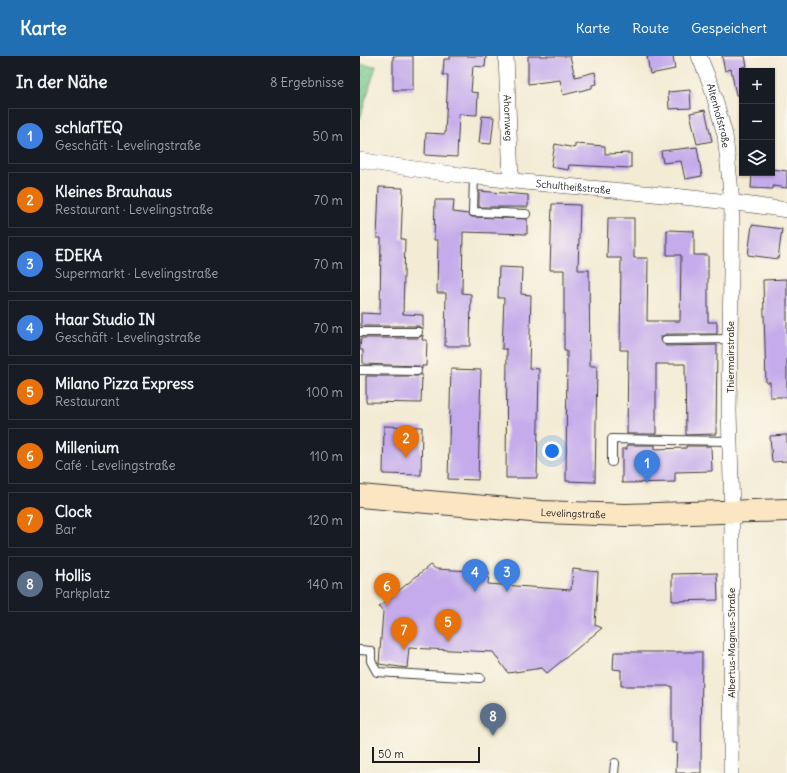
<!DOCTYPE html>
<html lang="de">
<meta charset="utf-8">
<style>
body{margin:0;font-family:Delius,sans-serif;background:#20242c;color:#f1f3f6}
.controls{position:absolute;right:12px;top:12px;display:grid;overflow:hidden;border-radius:0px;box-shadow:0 1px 3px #0004}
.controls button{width:36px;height:36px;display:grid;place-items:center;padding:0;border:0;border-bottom:1px solid #363941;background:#171b24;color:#f1f3f6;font:20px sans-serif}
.scale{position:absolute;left:12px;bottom:10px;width:108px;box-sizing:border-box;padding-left:4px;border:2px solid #1c1c1c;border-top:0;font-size:11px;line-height:14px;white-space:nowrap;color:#1c1c1c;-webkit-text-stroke:3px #fbf7ec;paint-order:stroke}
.you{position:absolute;left:192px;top:395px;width:14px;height:14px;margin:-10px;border:3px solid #fff;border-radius:50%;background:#1a73e8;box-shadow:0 0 0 6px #1a73e833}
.badge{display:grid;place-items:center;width:26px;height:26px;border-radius:50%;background:#1f6fb2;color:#fff;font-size:13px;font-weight:700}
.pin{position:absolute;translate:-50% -33px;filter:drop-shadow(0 1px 2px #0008)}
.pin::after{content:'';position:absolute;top:21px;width:14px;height:12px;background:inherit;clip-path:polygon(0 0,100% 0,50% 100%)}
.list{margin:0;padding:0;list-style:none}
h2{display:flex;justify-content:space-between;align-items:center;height:52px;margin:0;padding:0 16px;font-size:17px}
h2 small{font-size:13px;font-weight:400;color:#9ea1a6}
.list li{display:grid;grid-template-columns:26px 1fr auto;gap:12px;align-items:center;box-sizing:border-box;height:56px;margin:0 8px 8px;padding:0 8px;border:1px solid #363941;border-radius:0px}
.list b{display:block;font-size:15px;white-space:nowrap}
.list p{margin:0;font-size:13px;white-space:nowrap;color:#9ea1a6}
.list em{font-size:13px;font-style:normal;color:#9ea1a6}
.icon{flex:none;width:22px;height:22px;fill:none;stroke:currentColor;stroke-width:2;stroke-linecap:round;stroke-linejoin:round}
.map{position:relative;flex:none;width:427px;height:717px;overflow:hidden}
header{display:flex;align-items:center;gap:24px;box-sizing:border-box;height:56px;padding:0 20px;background:#1f6fb2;color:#fff}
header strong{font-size:19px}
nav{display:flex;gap:22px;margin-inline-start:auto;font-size:14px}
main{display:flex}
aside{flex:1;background:#171b24}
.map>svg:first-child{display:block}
.park{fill:url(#park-dots);stroke:#497252}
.building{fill:#c5abeb}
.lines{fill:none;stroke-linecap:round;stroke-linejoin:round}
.lane-casing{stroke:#3c3b38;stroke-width:10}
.street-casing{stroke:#3c3b38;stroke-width:16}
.secondary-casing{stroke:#3c3b38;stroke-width:24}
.lane{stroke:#fff;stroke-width:8}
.street{stroke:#fff;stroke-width:15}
.secondary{stroke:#fbe6c4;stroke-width:22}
.labels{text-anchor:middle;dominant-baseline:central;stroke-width:3;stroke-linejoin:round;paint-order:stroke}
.street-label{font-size:10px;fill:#1c1c1c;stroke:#fbf7ec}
</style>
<header>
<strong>Karte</strong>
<nav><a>Karte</a><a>Route</a><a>Gespeichert</a></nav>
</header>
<main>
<aside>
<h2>In der Nähe<small>8 Ergebnisse</small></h2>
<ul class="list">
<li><span class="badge" style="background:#3f7fe0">1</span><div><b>schlafTEQ</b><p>Geschäft · Levelingstraße</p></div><em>50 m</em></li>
<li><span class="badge" style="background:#e8710a">2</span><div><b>Kleines Brauhaus</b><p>Restaurant · Levelingstraße</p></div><em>70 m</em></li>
<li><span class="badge" style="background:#3f7fe0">3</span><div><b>EDEKA</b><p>Supermarkt · Levelingstraße</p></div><em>70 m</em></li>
<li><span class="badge" style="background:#3f7fe0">4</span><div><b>Haar Studio IN</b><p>Geschäft · Levelingstraße</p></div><em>70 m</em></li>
<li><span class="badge" style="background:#e8710a">5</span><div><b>Milano Pizza Express</b><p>Restaurant</p></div><em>100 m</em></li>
<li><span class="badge" style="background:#e8710a">6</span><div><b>Millenium</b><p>Café · Levelingstraße</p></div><em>110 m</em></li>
<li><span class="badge" style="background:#e8710a">7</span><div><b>Clock</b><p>Bar</p></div><em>120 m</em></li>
<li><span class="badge" style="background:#5c6f8a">8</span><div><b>Hollis</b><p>Parkplatz</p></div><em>140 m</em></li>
</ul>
</aside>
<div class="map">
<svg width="427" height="717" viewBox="0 0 427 717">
<defs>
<pattern id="park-dots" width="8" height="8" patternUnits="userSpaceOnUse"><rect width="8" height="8" fill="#76c889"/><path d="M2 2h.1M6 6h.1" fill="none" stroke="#66ab76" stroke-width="1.8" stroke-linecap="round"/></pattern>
</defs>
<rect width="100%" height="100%" fill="#fbf7ec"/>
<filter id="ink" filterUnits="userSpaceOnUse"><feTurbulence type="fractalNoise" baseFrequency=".025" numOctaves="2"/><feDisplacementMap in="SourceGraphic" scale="8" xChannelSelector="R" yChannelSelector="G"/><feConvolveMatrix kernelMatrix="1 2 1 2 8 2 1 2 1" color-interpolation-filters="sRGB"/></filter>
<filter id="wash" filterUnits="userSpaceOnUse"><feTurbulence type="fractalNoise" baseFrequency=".012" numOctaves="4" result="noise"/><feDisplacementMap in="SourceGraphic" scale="16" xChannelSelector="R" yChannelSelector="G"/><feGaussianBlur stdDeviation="0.9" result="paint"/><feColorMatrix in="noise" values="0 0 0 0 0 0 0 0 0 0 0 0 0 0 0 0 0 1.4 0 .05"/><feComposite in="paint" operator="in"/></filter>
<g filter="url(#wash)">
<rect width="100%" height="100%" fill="#f3ebd4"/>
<path class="park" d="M0 9 16 10 0 63Z"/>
<g id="blocks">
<path class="building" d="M33 0H53V34H33Z
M90 0H126L125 11 113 10 111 36 118 37 117 59 99 58 97 101 65 99 66 77 85 78 88 19H83L84 3H90Z
M168 0H210L215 21 235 16 237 28 232 29V32L203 39 200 24 168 28Z
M287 0H313L315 13 290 18Z
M362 0H385L387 10 382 11V39H376L371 13 365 15Z
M330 34 331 52 309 53 308 36Z
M345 54 352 85 337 88 330 57Z
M122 60 134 61 131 88 119 87Z
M195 88 215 92V88L245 90V98L271 97V112L209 109 208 114 191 111Z
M337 91 342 120 325 123 321 105 303 107 301 95Z
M412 113 427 115V132L413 130V133L391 132 392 117H412Z
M19 131 43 132 41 183H45L43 258 63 259V273L58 270H1V257L20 258 21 182H17Z
M119 135 168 139V151H119Z
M75 144H94L93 156 108 158 112 161 167 163V178L103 176 102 237 111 238 110 290H85L86 237H77L78 184H74Z
M192 148 220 149 218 214H229L230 310H237L235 426 206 425 207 295H204V214H190Z
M248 162H274V202H288L287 265H320L321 199H307V174L334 175V199H348V266H357V278H306L301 281V284L306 290 357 289 356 378 326 379 325 308H296V378H267L268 294H260L261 202H247Z
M392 169 422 173 418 203 388 199Z
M139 211 162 212 161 238 171 239 169 312 179 313 177 422H146L147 293H142L144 242H138Z
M427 223V341H410V326H406L403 224Z
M63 279 62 284H67L66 310H62V313L57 310 3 308V294H0L1 282H58Z
M91 313 121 314 118 424 88 423Z
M62 318 61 347 6 346V320H57Z
M24 370 62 371 61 419 23 418Z
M427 379V405L412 406 410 380Z
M267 389H295V393L326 392V390H351L352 415 315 416V426L262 427V393H267Z
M70 509 76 513 129 516 128 528 211 534 213 513 238 516 235 569 242 572 187 617 182 612 148 617 133 596 49 592 47 612 19 608 23 556 19 551Z
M357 517 358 544 312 545V518Z
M254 596H342L341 717H316L317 687H312V630H261V614L253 613Z"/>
</g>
</g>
<g filter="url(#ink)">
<use href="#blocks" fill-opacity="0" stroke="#3c3b38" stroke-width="1"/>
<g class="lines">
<defs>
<path id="lane" d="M114 120 113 156 166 158
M0 276H58
M306 284 370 283
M0 314 57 315
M252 406V383L370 385
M0 594 11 595V605L17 616 120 622
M254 717 255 707"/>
<g id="street">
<path id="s1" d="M146 0 151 124"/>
<path id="s2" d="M339 0 351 29 365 79 372 146 369 355 372 457 371 717"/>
<path id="s3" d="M0 104C141 130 285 132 427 154"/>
</g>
<g id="secondary">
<path id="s4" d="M0 440 182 456 266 459 427 454"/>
</g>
</defs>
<use href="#lane" class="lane-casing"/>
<use href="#street" class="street-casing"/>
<use href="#secondary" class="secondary-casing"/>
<use href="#lane" class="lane"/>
<use href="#street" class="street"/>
<use href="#secondary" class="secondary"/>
</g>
</g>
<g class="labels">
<g class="street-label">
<text stroke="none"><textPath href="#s2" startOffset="63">Altenhofstraße</textPath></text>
<text stroke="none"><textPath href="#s1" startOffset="62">Ahornweg</textPath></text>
<text stroke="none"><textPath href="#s3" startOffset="215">Schultheißstraße</textPath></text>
<text transform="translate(370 301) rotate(-90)">Thiermairstraße</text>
<text stroke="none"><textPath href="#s4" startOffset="214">Levelingstraße</textPath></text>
<text transform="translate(371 587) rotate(-90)">Albertus-Magnus-Straße</text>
</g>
</g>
</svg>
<div class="controls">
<button>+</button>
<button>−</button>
<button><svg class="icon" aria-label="layers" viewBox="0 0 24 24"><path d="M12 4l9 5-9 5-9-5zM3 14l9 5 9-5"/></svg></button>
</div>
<div class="scale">50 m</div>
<div class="you"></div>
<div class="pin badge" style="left:287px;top:427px;background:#3f7fe0">1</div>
<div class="pin badge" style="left:46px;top:402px;background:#e8710a">2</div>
<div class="pin badge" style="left:147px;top:536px;background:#3f7fe0">3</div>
<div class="pin badge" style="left:115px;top:536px;background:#3f7fe0">4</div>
<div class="pin badge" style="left:88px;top:586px;background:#e8710a">5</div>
<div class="pin badge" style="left:27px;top:550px;background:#e8710a">6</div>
<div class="pin badge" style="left:44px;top:594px;background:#e8710a">7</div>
<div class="pin badge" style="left:133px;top:680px;background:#5c6f8a">8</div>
</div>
</main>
